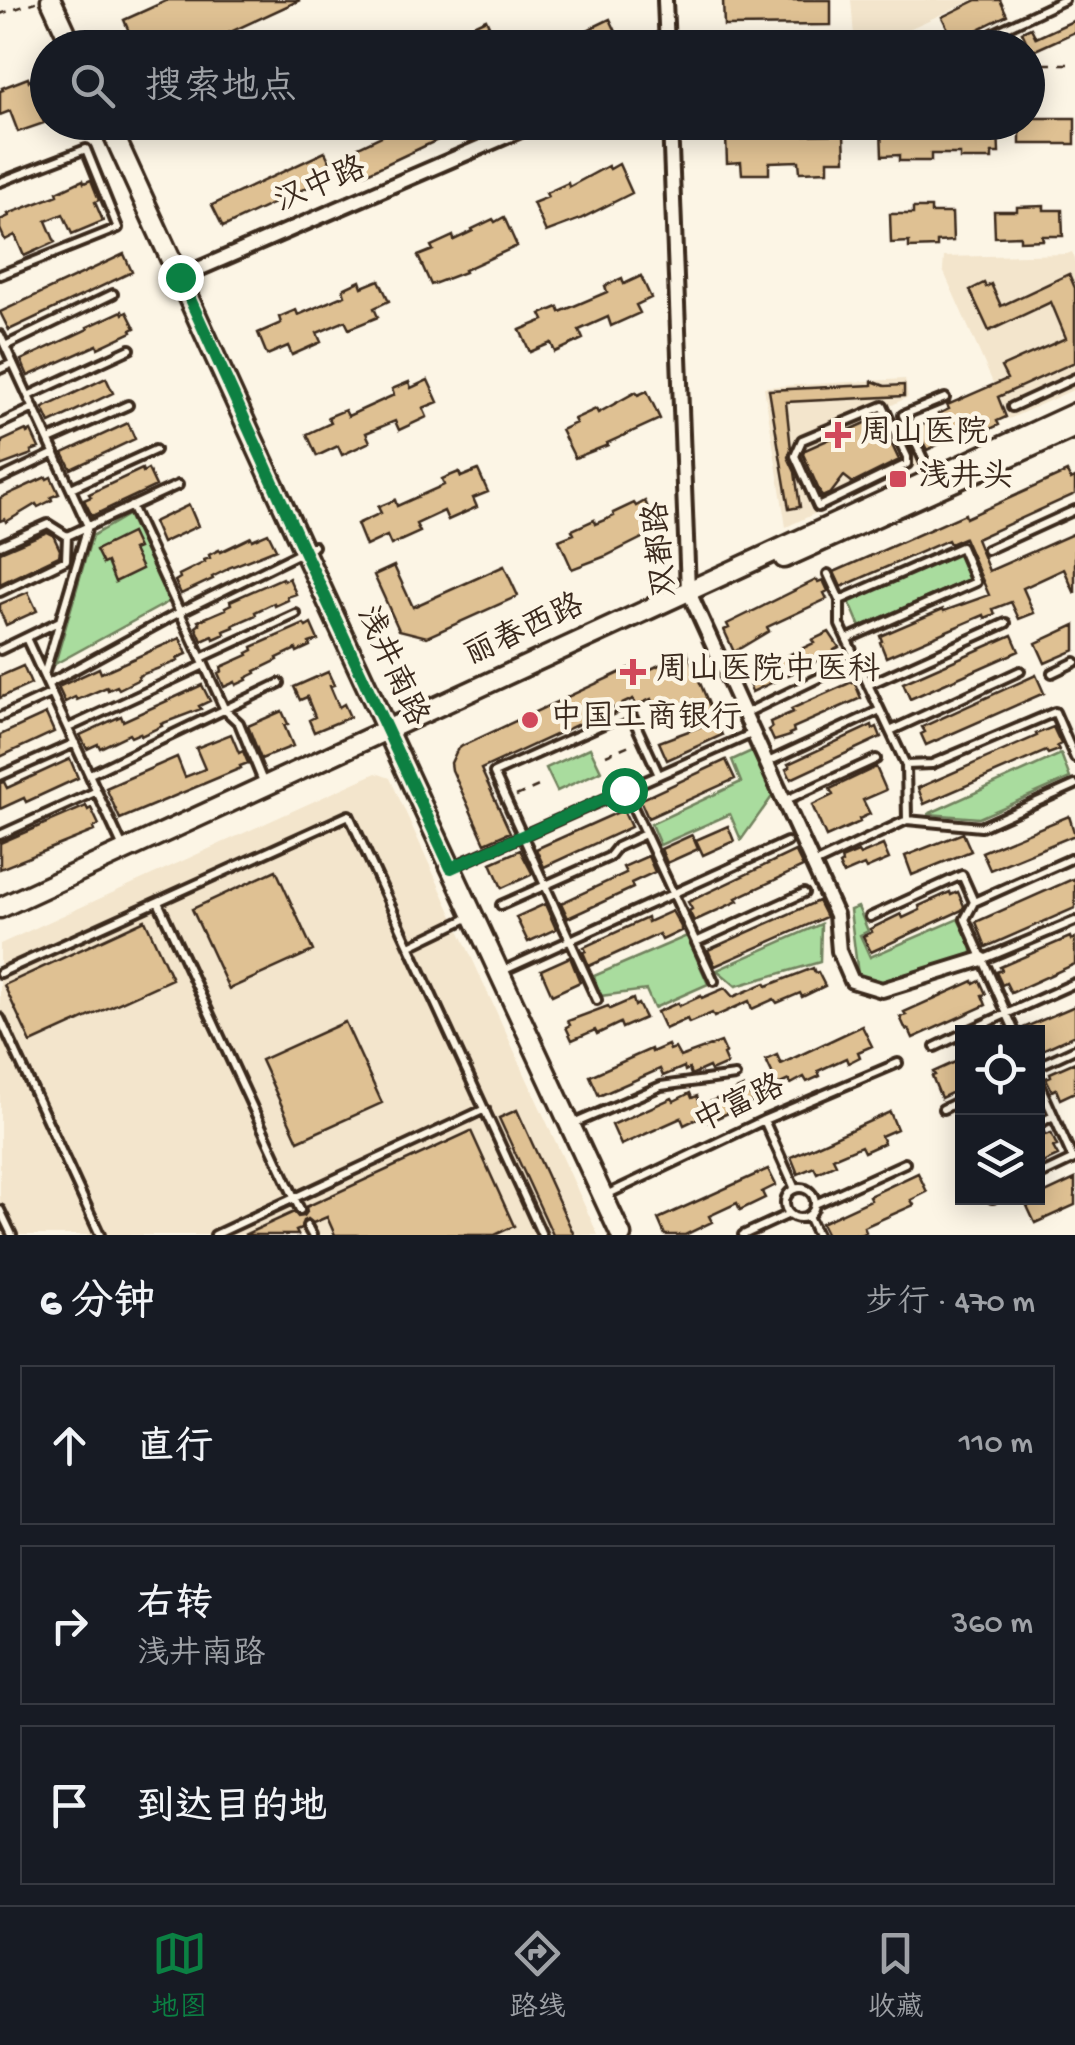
<!DOCTYPE html>
<html lang="zh">
<meta charset="utf-8">
<style>
body{margin:0;font-family:"Gochi Hand","LXGW WenKai TC",sans-serif;background:#20242c;color:#f1f3f6}
.controls{position:absolute;right:30px;bottom:30px;display:grid;overflow:hidden;border-radius:0px;box-shadow:0 5px 25px #0003}
.controls button{width:90px;height:90px;display:grid;place-items:center;padding:0;border:0;border-bottom:2px solid #363941;background:#171b24;color:#f1f3f6;font:50px sans-serif}
.stop{position:absolute;width:30px;height:30px;margin:-22px;border:8px solid #0b8043;border-radius:50%;background:#fff}
.stop.end{background:#0b8043;border-color:#fff;box-shadow:0 2px 10px #0008}
.list{margin:0;padding:0;list-style:none}
h2{display:flex;justify-content:space-between;align-items:center;height:130px;margin:0;padding:0 40px;font-size:42px}
h2 small{font-size:32px;font-weight:400;color:#9ea1a6}
.list li{display:grid;grid-template-columns:65px 1fr auto;gap:30px;align-items:center;box-sizing:border-box;height:160px;margin:0 20px 20px;padding:0 20px;border:2px solid #363941;border-radius:0px}
.list b{display:block;font-size:38px;white-space:nowrap}
.list p{margin:0;font-size:32px;white-space:nowrap;color:#9ea1a6}
.list em{font-size:32px;font-style:normal;color:#9ea1a6}
.icon{flex:none;width:55px;height:55px;fill:none;stroke:currentColor;stroke-width:2;stroke-linecap:round;stroke-linejoin:round}
.map{position:relative;flex:none;width:1075px;height:1235px;overflow:hidden}
.search{position:absolute;background:#171b24;box-shadow:0 5px 25px #0003;left:30px;right:30px;top:30px;height:110px;display:flex;align-items:center;gap:25px;box-sizing:border-box;padding:0 35px;border-radius:55px;color:#9ea1a6;font-size:38px}
.sheet{height:670px;background:#171b24}
nav{display:flex;justify-content:space-around;align-items:center;box-sizing:border-box;height:140px;border-top:2px solid #363941;background:#171b24;font-size:28px;color:#9ea1a6}
nav a{display:grid;justify-items:center;gap:5px}
nav .on{color:#0b8043}
.map>svg:first-child{display:block}
.built{fill:#f3e5cc}
.green{fill:#a9dc9e;stroke:#72835e;stroke-width:2.5}
.building{fill:#dfc193;stroke:#3b2a1e;stroke-width:2.5}
.lines{fill:none;stroke-linecap:round;stroke-linejoin:round}
.lane-casing{stroke:#3b2a1e;stroke-width:14}
.street-casing{stroke:#3b2a1e;stroke-width:20}
.secondary-casing{stroke:#3b2a1e;stroke-width:25}
.path{stroke:#3b2a1e;stroke-width:2.5;stroke-dasharray:8 8;stroke-linecap:butt}
.lane{stroke:#fcf5e5;stroke-width:6}
.street{stroke:#fcf5e5;stroke-width:12}
.secondary{stroke:#fcf5e5;stroke-width:18}
.route{stroke:#0b8043;stroke-width:12}
.poi-dot{fill:#d1495b;stroke:#fcf5e5;stroke-width:4}
.labels{text-anchor:middle;dominant-baseline:central;stroke-width:9;stroke-linejoin:round;paint-order:stroke}
.street-label{font-size:32px;fill:#3b2a1e;stroke:#fcf5e5}
.poi-label{font-size:32px;fill:#3b2a1e;stroke:#fcf5e5;text-anchor:start}
</style>
<div class="map">
<svg width="1075" height="1235" viewBox="0 0 1075 1235">
<rect width="100%" height="100%" fill="#fcf5e5"/>
<filter id="ink" filterUnits="userSpaceOnUse"><feTurbulence type="fractalNoise" baseFrequency=".01" numOctaves="2"/><feDisplacementMap in="SourceGraphic" scale="20" xChannelSelector="R" yChannelSelector="G"/><feConvolveMatrix kernelMatrix="1 2 1 2 8 2 1 2 1" color-interpolation-filters="sRGB"/></filter>
<g filter="url(#ink)">
<path class="built" d="M851 0H973L869 47 855 48Z
M1072 252 1075 259V389L1009 419 943 270 944 257 1067 254Z
M905 379 908 397 890 406 919 465 786 527 764 387Z
M376 773 390 778 598 1235H0V944Z"/>
<path class="green" d="M128 515 170 601 55 664 92 536Z
M958 553 969 579 860 627 849 601Z
M590 748 601 771 557 791 546 768Z
M756 749 776 791 741 840 730 814 660 845 651 824 741 782 732 760Z
M1061 754 1070 778 979 818 928 814Z
M858 907 868 931 860 935 870 957 958 919 972 946V955L918 981 887 987 859 983 850 910Z
M821 924 820 962 736 986 717 970Z
M687 936 708 984 654 1008 646 990 600 996 594 976Z"/>
<path class="building" d="M168 0H300L196 48H136L124 20Z
M723 0H831V25L724 26Z
M977 0H1000L1007 15 954 41 942 17Z
M486 19 499 48H424Z
M610 19 619 38 599 48H550Z
M1075 20V32L1031 52 1022 32 1031 28 1036 38Z
M42 76 48 98 36 102 44 123 18 132 10 111 0 115V91L3 90 2 88 28 78 29 81Z
M1028 118H1075V144H1020V122H1028Z
M411 122H476L365 174 354 149Z
M905 122H925V128L963 127 962 122H983V127H998L999 153H992V159H960V154H931V161H899V155L882 156 881 129 905 128Z
M844 134 845 160H828V171L800 172 799 161 769 162V174H742L741 162 727 163 726 137Z
M325 152 336 174 223 227 212 205Z
M619 164 632 193 580 219 546 232 533 203 548 197 546 193 568 183 569 187 608 166 610 169Z
M83 180 84 183 91 180 99 200 95 202 103 221 72 234 63 214 46 221 55 242 24 256 15 235 5 240 0 229V220L9 216 8 214 58 195 57 192Z
M1044 206V210H1062L1063 236H1042L1043 240 1020 241V236L995 237 994 211H1017V207Z
M913 208H931V213H952L953 241 937 242V247L909 248V242L891 243 890 214H913Z
M504 217 517 246 464 270 465 272 431 285 418 256 433 250 431 246 453 236 454 240 473 231 472 229 493 219 495 222Z
M124 254 132 272 9 330 0 312Z
M1069 274 1075 288V362L998 397 1006 417 997 421 999 425 988 430 985 422 927 450 916 428 940 418 938 414 949 409 947 405 1007 379 1001 367 1066 338 1051 302 989 331 970 290 984 283 986 287 991 284 1001 306Z
M641 276 651 298 636 305 640 313 611 326 608 317 579 330 583 339 555 352 551 343 530 352 520 330 544 320 541 314 558 307 560 312 607 292 605 286 622 278 624 284Z
M379 280 389 301 374 308 378 317 349 329 345 321 317 333 321 342 292 355 288 346 267 355 258 333 281 323 279 317 296 310 298 315 345 295 343 289 360 281 362 287Z
M122 311 123 314 127 312 135 328 131 330 132 332 98 348 97 345 28 376 21 360 88 329 87 327Z
M106 378 113 393 50 423 43 408Z
M428 380 438 402 423 408 427 417 399 430 395 421 366 433 370 442 342 455 338 446 317 456 307 434 331 423 328 417 345 410 348 416 394 395 392 389 409 382 411 388Z
M872 381 885 386 904 385V396L786 402 791 449 788 457 795 472 800 507 789 509 769 390 872 385Z
M647 391 660 419 607 443 608 445 575 458 561 430 576 423 574 419 596 409 598 413 636 392 638 395Z
M879 417 899 460 853 483 844 476 831 493 822 497 803 454 805 450Z
M128 423 135 439 71 469 63 453Z
M26 430 27 433 31 431 39 448 31 451 32 454 0 466 2 441Z
M142 469 143 472 148 469 156 486 92 516 84 500 91 497 89 494Z
M478 470 488 492 473 498 477 507 448 520 444 511 416 524 420 532 391 545 387 536 366 546 357 524 381 513 378 507 395 500 397 506 444 485 442 479 459 472 461 477Z
M1067 472 1071 480 1075 478V494L976 539 989 571 1075 533V594L1064 569 1023 588 1034 613 1019 619 1011 602 993 609 995 614 985 618 984 615 886 657 880 642 882 641 880 636 943 609 944 611 989 595 964 538 950 544 948 540 841 587 834 572 965 514 966 518Z
M46 477 47 479 51 477 59 494 51 497 52 500 38 507 36 504 6 522 5 519 0 521V498Z
M645 501 658 530 606 556 572 569 559 540 574 534 572 530 594 520 595 524 614 516 613 513 634 503 636 506Z
M189 505 198 526 162 543 153 522Z
M47 532 53 535 60 550 59 556 0 584V552Z
M131 533 138 548 133 550 142 569 115 582 107 562 103 564 96 550Z
M268 533 276 549 228 568V569L212 577 213 579 181 594 175 581 180 578 179 575 205 562 204 560 210 558 209 555 219 550 220 552 251 537 252 540Z
M394 566 413 607 504 566 518 596 427 637 399 630 374 575Z
M282 578 284 581 289 578 296 594 287 597 288 600 275 606 274 603 255 612 256 615 233 625 234 627 224 631 225 634 214 639 213 636 202 641 196 627 200 624 198 621 226 609 225 607 231 604 230 601Z
M816 580 818 582 823 580 828 591 824 593 827 599 767 627 769 631 734 652 724 630 729 628 727 624Z
M28 592 37 611 6 625 0 611V604Z
M304 624 306 627 311 624 318 640 309 643 310 646 297 652 296 649 277 658 278 660 255 671 256 673 246 678 247 680 236 685 235 682 224 687 218 673 222 671 221 667 248 655 247 653 253 650 252 647Z
M1075 625V650L1045 663 1036 643Z
M829 632 839 647 834 650 835 653 752 692 746 675 814 643 812 640Z
M1012 635 1019 651 910 699 903 683Z
M180 638 187 654 177 658 178 661 138 676 139 679 119 689 117 686 108 690 107 687 77 700 75 697 65 702 58 687 99 668 101 673Z
M687 652 722 735 667 760 659 742 702 726 690 700 657 715 651 699 636 706 633 699 481 769 510 832 485 843 452 770 451 763 457 750 462 746 634 666 638 675Z
M23 666 31 684 0 698V676Z
M328 672 334 685 330 686 339 707 344 704 350 717 314 732 309 720 315 717 307 697 300 700 294 687Z
M1036 675 1044 693 926 745 921 734 925 732 922 727Z
M854 681 861 698 793 728 794 732 789 734 790 736 774 741 769 730 772 728 770 722 793 712 791 709Z
M202 685 210 701 199 706 201 709 161 724 162 726 141 736 140 733 131 737 129 734 100 748 98 744 87 749 80 735 121 716 123 721Z
M282 711 288 724 284 725 293 746 261 759 248 726Z
M46 714 54 732 0 757V735Z
M872 725 873 729 877 727 881 737 791 779 786 769 790 767 788 764Z
M1053 727 1061 744 1057 746 1059 750 1048 754 1046 751 924 804 918 788 1037 736 1036 734Z
M231 734 239 753 243 751 248 763 240 766 241 768 120 819 106 788 177 757 185 777 205 769 196 748Z
M70 759 78 778 26 802 24 798 0 809V783L4 782 7 788Z
M726 760 735 779 648 818 640 800Z
M876 767 886 790 863 800 870 814 859 819 860 822 826 837 812 805 833 795 830 789Z
M86 806 88 810 91 808 99 825 93 828 94 831 0 869V843Z
M623 810 631 827 544 867 536 849Z
M1069 816 1075 835 990 870 982 852Z
M728 826 734 841 703 855 696 840Z
M963 833 971 851 912 875 905 856Z
M692 835 698 849 667 863 661 849Z
M883 845 889 859 866 869 864 865 843 874 839 865 842 863 841 859 858 852 860 855Z
M520 850 532 873 531 875 502 888 491 863Z
M795 851 803 867 736 898 738 901 694 921 689 911 692 909 688 902Z
M648 856 655 872 631 883 633 888 568 918 561 903 626 873 623 867Z
M276 870 313 951 229 989 192 909Z
M1075 878V908L986 947 976 922Z
M950 892 951 895 958 892 964 906 962 910 871 952 863 936 872 932 870 929 901 914 903 918 920 910 919 906Z
M818 901 826 917 715 966 708 950Z
M545 904 556 929 528 942 516 917Z
M672 911 681 927V931L662 940 659 934 589 966 583 952 586 951 584 947 647 918 648 922Z
M145 920 172 979 31 1043 4 985Z
M1070 937 1071 940 1075 938V964L1011 993 1006 983 1002 985 996 972 1002 970 1000 967Z
M570 957 580 982 552 995 541 970Z
M813 968 815 973 818 972 825 986 802 997 800 993 777 1003 774 999 752 1009 749 1001 714 1017 712 1013 689 1023 687 1019 665 1029 657 1012 678 1003 679 1006 701 996 702 998 725 988 733 997 765 983 767 986Z
M973 981 974 984 980 981 986 994 982 995 986 1005 913 1038 909 1029 906 1030 900 1017 906 1015 904 1012Z
M633 999 635 1006 638 1004 645 1018 622 1028 620 1023 597 1034 595 1030 572 1040 566 1027 570 1025 568 1021 608 1006 610 1009Z
M1075 1006V1035L1038 1052V1032H1022L1021 1029Z
M345 1022 382 1103 298 1141 261 1060Z
M862 1026 872 1046 858 1052 860 1057 848 1063 846 1058 818 1071 820 1076 807 1082 804 1077 791 1084 789 1080 778 1085 766 1060 777 1055 781 1064Z
M721 1042 726 1053 723 1055 727 1064 711 1071 709 1067 691 1075 689 1069 685 1071 684 1067 663 1076 660 1069 599 1096 590 1076 651 1049 652 1052 668 1045 670 1050 675 1048 680 1057Z
M962 1059V1088L941 1098 932 1076 935 1075 933 1072Z
M1075 1062V1092L1060 1099 1056 1089 1052 1091 1046 1078 1051 1076 1050 1073Z
M743 1087 745 1091 748 1090 753 1102 708 1122 705 1115 684 1125 681 1118 621 1145 612 1125 672 1098 674 1101 690 1093 692 1098 697 1096 701 1106Z
M517 1110 574 1235H553L499 1118Z
M890 1112 897 1129 881 1136 884 1143 864 1152 861 1146 833 1158 836 1164 817 1173 814 1167 798 1174 791 1157Z
M1043 1129 1045 1135 1051 1133 1057 1146 1053 1147 1058 1156 1038 1165V1131Z
M471 1131 514 1226 495 1235H335L327 1217 313 1223 308 1219 303 1221 301 1229 296 1231 298 1235H244L294 1212 298 1217 304 1216 307 1212 306 1207Z
M768 1169 776 1185 762 1192 765 1198 740 1210 737 1203 709 1216 712 1222 685 1235H665L658 1219Z
M918 1173 927 1192 911 1200 914 1205 864 1227 866 1232 860 1235H827L821 1223 871 1200 869 1196Z
M1075 1179V1205L1035 1223 1027 1206 1032 1204 1030 1200Z"/>
<g class="lines">
<defs>
<path id="lane" d="M992 34 1064 0
M0 182 86 149 118 228 0 275
M0 335 88 526 44 675
M5 346 113 294
M0 369 13 363
M28 396 130 349
M883 406 907 457V464L818 507 795 456 802 440Z
M1012 407 1075 378
M0 424 34 408
M49 440 128 405
M931 476 903 415 945 398
M0 479 55 453
M71 488 155 450
M131 506 225 710 239 723 264 784
M67 536 178 485
M0 545 48 524 67 536
M987 550 1075 510
M0 592 66 560 67 536
M840 600 961 547 976 582 847 639
M26 638 124 850
M0 650 60 621
M201 658 296 614
M1052 673 1075 662
M48 684 180 612 314 546
M868 685 1006 623
M746 713 856 660
M0 717 52 693
M68 728 204 665
M890 731 1020 671
M768 762 880 710
M906 765 932 764 1055 712 1075 758
M90 774 280 683
M0 776 75 743
M625 790 714 981
M786 800 876 759
M907 820 981 827 1075 785
M0 835 97 791
M814 864 907 820 906 765 840 625V600L828 574
M452 867 751 734
M158 902 300 1210
M974 902 1075 857
M501 905 609 857 617 847 645 834
M870 917 962 875 974 902 965 919 1015 1032
M696 942 804 893
M410 946 472 916
M984 959 1075 921
M500 972 787 842
M0 973 349 815 542 1235
M597 1000 494 773 630 712 659 775
M0 1018 100 1235
M966 1032 1075 983
M935 1047 962 1034
M1038 1066 1075 1049
M1038 1081 1073 1159
M943 1109 962 1100
M764 1120 795 1189
M1038 1124 1053 1116
M571 1125 661 1086 735 1076
M1038 1176 1074 1159
M785 1203a15 15 0 1 1 30 0a15 15 0 1 1-30 0Z
M604 1196 764 1120 898 1063
M992 1198H993
M815 1204 905 1163
M0 1210 12 1235
M808 1216 817 1235
M307 1226 312 1235
M215 1235 485 1109
M743 1235 789 1214"/>
<path id="street" d="M665 0 667 48
M670 122 688 590 836 915 839 951 852 981 882 990 982 959
M180 277 539 122"/>
<path id="secondary" d="M51 0 73 48
M108 122 304 551 621 1235
M784 558 1075 427
M0 908 1075 413"/>
</defs>
<use href="#lane" class="lane-casing"/>
<use href="#street" class="street-casing"/>
<use href="#secondary" class="secondary-casing"/>
<path class="path" d="M0 14 36 2
M1028 64H1075
M606 755 632 744
M516 796 543 784"/>
<use href="#lane" class="lane"/>
<use href="#street" class="street"/>
<use href="#secondary" class="secondary"/>
</g>
</g>
<g class="lines" filter="url(#ink)">
<path class="route" d="M180 277 304 551 451 868 624 790"/>
</g>
<g class="poi-dot">
<path d="M833 420h10v10h10v10h-10v10h-10v-10h-10v-10h10z"/>
<rect x="888" y="469" width="20" height="20" rx="5"/>
<path d="M628 657h10v10h10v10h-10v10h-10v-10h-10v-10h10z"/>
<circle cx="530" cy="720" r="10"/>
</g>
<g class="labels">
<g class="street-label">
<text transform="translate(321 187) rotate(-23)">汉中路</text>
<text transform="translate(663 549) rotate(-96)">双都路</text>
<text transform="translate(525 632) rotate(-25)">丽春西路</text>
<text transform="translate(390 667) rotate(65)">浅井南路</text>
<text transform="translate(740 1106) rotate(-25)">中富路</text>
</g>
<g class="poi-label">
<text x="860" y="435">周山医院</text>
<text x="918" y="479">浅井头</text>
<text x="656" y="672">周山医院中医科</text>
<text x="550" y="720">中国工商银行</text>
</g>
</g>
</svg>
<div class="controls">
<button><svg class="icon" aria-label="locate" viewBox="0 0 24 24"><circle cx="12" cy="12" r="6"/><path d="M12 2v4M12 18v4M2 12h4M18 12h4"/></svg></button>
<button><svg class="icon" aria-label="layers" viewBox="0 0 24 24"><path d="M12 4l9 5-9 5-9-5zM3 14l9 5 9-5"/></svg></button>
</div>
<div class="stop" style="left:624px;top:790px"></div>
<div class="stop end" style="left:180px;top:277px"></div>
<div class="search"><svg class="icon" aria-label="search" viewBox="0 0 24 24"><circle cx="10" cy="10" r="6"/><path d="M15 15l6 6"/></svg>搜索地点</div>
</div>
<section class="sheet">
<h2>6 分钟<small>步行 · 470 m</small></h2>
<ul class="list">
<li><svg class="icon" aria-label="ahead" viewBox="0 0 24 24"><path d="M12 20V5M6 11l6-6 6 6"/></svg><div><b>直行</b></div><em>110 m</em></li>
<li><svg class="icon" aria-label="right" viewBox="0 0 24 24"><path d="M7 20v-9h11M14 6l5 5-5 5"/></svg><div><b>右转</b><p>浅井南路</p></div><em>360 m</em></li>
<li><svg class="icon" aria-label="arrive" viewBox="0 0 24 24"><path d="M6 21V4h12l-3 4 3 4H6"/></svg><div><b>到达目的地</b></div></li>
</ul>
</section>
<nav>
<a class="on"><svg class="icon" aria-label="map" viewBox="0 0 24 24"><path d="M3 6l6-2 6 2 6-2v14l-6 2-6-2-6 2zM9 4v14M15 6v14"/></svg>地图</a>
<a><svg class="icon" aria-label="directions" viewBox="0 0 24 24"><path d="M12 3l9 9-9 9-9-9zM9 14v-3h6M13 9l2 2-2 2"/></svg>路线</a>
<a><svg class="icon" aria-label="saved" viewBox="0 0 24 24"><path d="M7 4h10v16l-5-4-5 4z"/></svg>收藏</a>
</nav>
